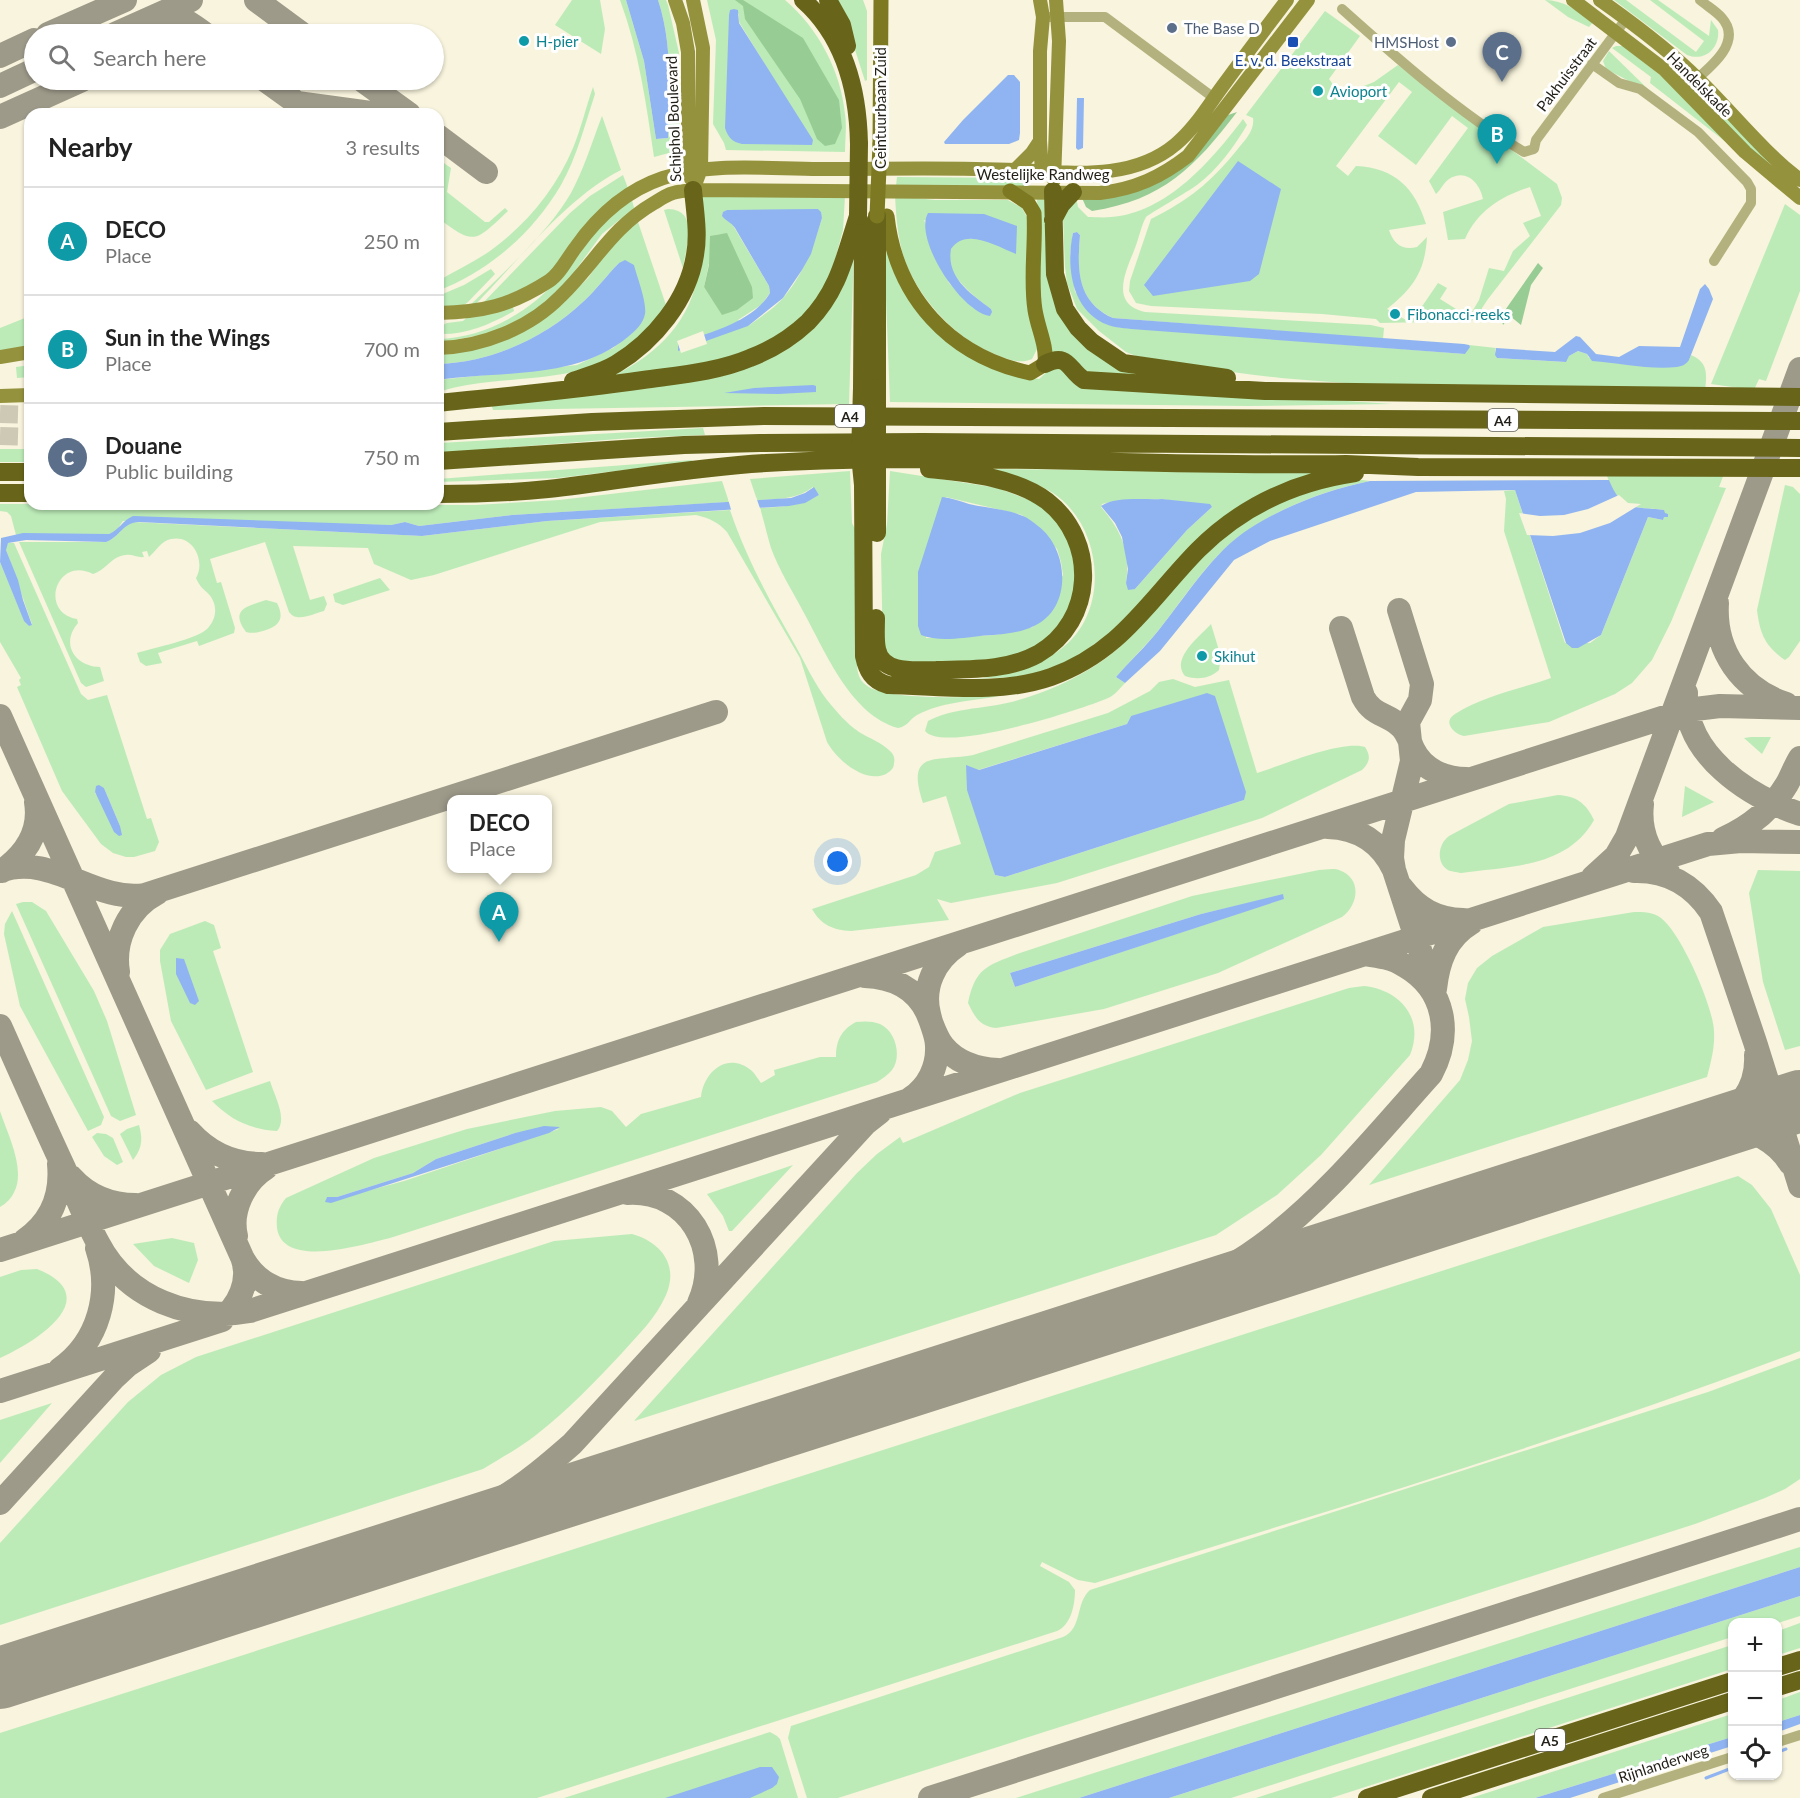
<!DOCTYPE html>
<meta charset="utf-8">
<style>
body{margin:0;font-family:Lato,sans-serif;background:#f6f6f6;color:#222}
.controls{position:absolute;right:18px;bottom:18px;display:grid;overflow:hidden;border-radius:12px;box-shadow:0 2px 4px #0004}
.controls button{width:54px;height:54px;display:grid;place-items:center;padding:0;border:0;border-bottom:2px solid #e0e0e0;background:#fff;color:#222;font:30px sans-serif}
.you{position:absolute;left:838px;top:862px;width:21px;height:21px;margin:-15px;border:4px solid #fff;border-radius:50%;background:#1a73e8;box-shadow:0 0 0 9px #1a73e833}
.badge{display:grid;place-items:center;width:39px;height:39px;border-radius:50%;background:#d93025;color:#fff;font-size:20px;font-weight:700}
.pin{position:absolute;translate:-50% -50px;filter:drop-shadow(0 2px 3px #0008)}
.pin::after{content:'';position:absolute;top:32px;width:21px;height:18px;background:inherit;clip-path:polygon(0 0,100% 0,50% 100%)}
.popup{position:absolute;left:447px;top:795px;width:105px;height:78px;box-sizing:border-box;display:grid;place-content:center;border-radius:12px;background:#fff;filter:drop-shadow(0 2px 4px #0005);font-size:20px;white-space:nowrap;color:#767676}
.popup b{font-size:22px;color:#222}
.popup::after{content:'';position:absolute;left:50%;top:100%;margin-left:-12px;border:12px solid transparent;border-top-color:#fff}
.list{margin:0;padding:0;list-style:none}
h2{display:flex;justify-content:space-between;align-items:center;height:78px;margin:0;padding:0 24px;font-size:26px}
h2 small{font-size:20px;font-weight:400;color:#767676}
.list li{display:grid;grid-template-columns:39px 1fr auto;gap:18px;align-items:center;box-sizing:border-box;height:108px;padding:0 24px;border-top:2px solid #e0e0e0}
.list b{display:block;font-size:22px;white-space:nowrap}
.list p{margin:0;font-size:20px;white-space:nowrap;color:#767676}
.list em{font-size:20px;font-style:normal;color:#767676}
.icon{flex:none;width:33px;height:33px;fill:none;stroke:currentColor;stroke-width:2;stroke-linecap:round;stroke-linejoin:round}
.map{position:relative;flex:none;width:1800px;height:1798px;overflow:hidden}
.search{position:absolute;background:#fff;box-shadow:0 2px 4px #0004;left:24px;top:24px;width:420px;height:66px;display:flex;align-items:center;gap:15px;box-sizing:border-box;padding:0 21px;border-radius:33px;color:#767676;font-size:22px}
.panel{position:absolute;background:#fff;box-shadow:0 2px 4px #0004;left:24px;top:108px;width:420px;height:402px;border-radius:18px}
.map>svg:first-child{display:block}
.green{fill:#bcebb8;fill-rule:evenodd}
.forest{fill:#97cd94}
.water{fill:#90b4f1}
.pier{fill:#f8f4dd}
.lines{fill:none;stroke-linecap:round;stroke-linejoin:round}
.stream{stroke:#90b4f1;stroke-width:3}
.taxiway{stroke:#9e9a8a;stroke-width:24}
.runway{stroke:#9e9a8a;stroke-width:62}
.highway-tunnel{stroke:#cdc9b5;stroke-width:18;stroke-dasharray:18 9;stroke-linecap:butt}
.street{stroke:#b3b27e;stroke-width:10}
.secondary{stroke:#95923e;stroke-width:14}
.primary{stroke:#7d7922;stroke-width:15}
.highway{stroke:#68651a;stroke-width:18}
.primary-bridge{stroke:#7d7922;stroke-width:15}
.highway-bridge{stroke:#68651a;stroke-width:18}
.service-dot{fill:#5c6f8a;stroke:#fff;stroke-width:2}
.culture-dot{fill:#0f9aa8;stroke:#fff;stroke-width:2}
.transit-dot{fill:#1a4fb4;stroke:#fff;stroke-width:2}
.labels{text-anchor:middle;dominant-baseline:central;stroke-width:6;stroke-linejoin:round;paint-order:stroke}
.shield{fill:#fff;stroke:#64625d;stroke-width:1.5}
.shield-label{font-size:14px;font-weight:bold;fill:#211f17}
.service-label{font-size:15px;fill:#4e5e75;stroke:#fff;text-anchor:start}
.culture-label{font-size:15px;fill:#0d838f;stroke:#fff;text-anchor:start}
.transit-label{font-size:15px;fill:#164399;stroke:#fff}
.street-label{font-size:15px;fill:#211f17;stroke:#fff}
</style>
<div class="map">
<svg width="1800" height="1798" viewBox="0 0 1800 1798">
<rect width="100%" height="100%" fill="#f8f4dd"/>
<path class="green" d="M572 0H600L605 29 601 54 555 25Z
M620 0H626L644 61 656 139 668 138C669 91 673 45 658 0H666L668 5 679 53 680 150 654 157C646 103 639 51 620 0Z
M707 0H785C818 28 841 71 845 114 847 126 845 139 845 152L726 150 724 143 713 124 716 40ZM730 10 739 14V22L813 143Z
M833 0H863L867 11V80L865 81 849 31Z
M1545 0C1563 0 1579 11 1593 22L1589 27 1568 17Z
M1614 0H1626L1696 52 1704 41 1650 0H1658L1709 36 1711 20 1718 30C1720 48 1705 62 1687 55Z
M1325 11 1360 36 1329 79C1335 86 1336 92 1331 99L1374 82 1398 65 1557 184 1562 198 1561 205 1488 299 1482 308 1481 315 1471 321 1380 323 1376 319 1322 314 1151 306 1136 303 1129 291 1130 281 1151 219C1189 200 1210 183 1237 150 1244 141 1255 131 1253 118L1246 115ZM1399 82 1412 92 1378 136 1416 165 1452 116 1468 128 1429 181 1436 194C1441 190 1443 183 1449 179 1466 168 1480 183 1483 199L1443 212 1448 240 1465 239C1478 210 1502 196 1530 187L1541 216 1523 223 1530 236 1513 251 1504 271 1489 268 1479 300 1469 317 1440 299 1447 288 1438 283 1423 305 1406 320 1387 309C1413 288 1425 272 1427 237L1417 247C1402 251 1393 243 1389 230L1426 224C1415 188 1395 168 1356 166L1348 176 1336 166Z
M1616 46H1623L1664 78 1731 146 1650 83 1651 77 1612 48Z
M1609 51 1652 93 1606 69 1603 61Z
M593 87 595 94C585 124 577 157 561 185 533 233 490 270 438 291V281C455 271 474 262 490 251 526 225 556 189 573 148 581 129 586 107 593 87Z
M1709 98 1770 161 1768 167 1704 103Z
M602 116 621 170C565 198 515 265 470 310L467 308C500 276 548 233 571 193 584 169 592 142 602 116Z
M1243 119 1247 125C1234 147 1217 170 1197 185 1189 191 1149 214 1146 217 1141 226 1139 238 1135 248 1126 271 1109 304 1145 312L1371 325 1384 328 1383 339 1113 318C1076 301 1077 270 1080 235L1077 232 1073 233 1070 254 1075 292 1117 327 1465 354 1469 345 1496 348 1495 350 1497 358 1565 362 1569 356 1578 351 1587 354 1589 358 1689 360 1691 355C1708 362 1707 374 1705 390 1564 388 1422 391 1281 378 1232 373 1184 364 1136 356L1126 352 1099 331 1077 309 1067 283 1065 267 1063 217 1076 197 1078 207 1088 217C1095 217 1103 218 1111 217 1167 213 1212 160 1243 119Z
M438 159 451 168 447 192 485 222H489L505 208 508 211C475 242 475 246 438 218Z
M623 175 629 191 543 280 478 308 570 213 590 196Z
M897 177 1024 178V187L896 186Z
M701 195 845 196 843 230 831 275 814 305 783 335 738 358 606 379C650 360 688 327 697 278 702 252 700 221 701 195ZM818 209 822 218C813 247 804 273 784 297 774 309 760 317 748 326L738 320 761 305 770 293 769 286 731 222ZM727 234 723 315 704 287 715 235Z
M895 196 935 200H1008L1022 208 1028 219 1037 349 1032 359C1019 365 1004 358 992 353 952 337 910 289 901 247 897 230 896 212 895 196ZM924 220 977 239C969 238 960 238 954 244 934 267 976 298 991 309L973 308 949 283Z
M1037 197H1045L1046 249 1075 337 1188 378 1089 373C1071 357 1076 353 1048 352L1040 320Z
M632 200 634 208 602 234 566 283 554 296 523 319 491 333 438 343V339C485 338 533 311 562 274 574 260 583 242 595 229 606 218 620 209 632 200Z
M1785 204 1800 215V291L1766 381 1759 379 1754 390 1711 384Z
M668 209C700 210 686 247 683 268L664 210Z
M638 222 667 308C641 345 601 369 556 375 517 381 476 380 438 392V380L577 365 613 348 627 337 619 263C607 275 597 289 584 301 545 338 492 362 438 364V353L560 305 588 278 600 261 626 231Z
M884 247 896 272 918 308 1017 375 1039 379 1049 370 1057 368 1202 391 1392 404 1248 406 890 402Z
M854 248 849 404 493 410 491 404 788 346Z
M491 269 495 274 468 302 456 311H438V296L464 285Z
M512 304 514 311C491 324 466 335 439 334V327L447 323 463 321 471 314Z
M30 316V347L0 351V328Z
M30 365V377L17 378 16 367Z
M703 428 705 435 631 438 438 453 440 443Z
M0 449H30V462H0Z
M692 460 691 462 558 478 438 482V479Z
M984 469 1329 472 1272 493 1115 629 1074 659 1034 674 1015 677 975 679C1008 675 1042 667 1068 643 1110 604 1101 525 1053 493 1032 480 1008 475 984 469ZM1162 499 1212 507 1187 530 1135 589 1126 583C1131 552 1121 530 1101 507L1102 504 1110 502Z
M850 471 852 523 856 531 857 664C857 672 859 680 866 685 884 701 973 697 999 696 973 701 941 702 917 715 910 719 907 727 898 728 851 715 826 653 804 613 793 592 779 570 771 548 767 535 764 521 760 508 781 507 801 506 819 495L813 487C796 500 778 499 757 500L750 479Z
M890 471 998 488 1032 501 1050 513 1068 536 1078 578 1069 613 1043 642 1011 658 899 666 883 652 881 554 887 524ZM946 497 1022 515 1057 549 1061 562 1063 575 1033 627 995 635 926 638Z
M1724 474 1719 487 1726 488 1671 622 1652 660 1632 683 1615 694 1549 722 1464 736C1454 734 1442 722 1455 714 1483 696 1520 689 1551 678L1504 531 1506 499 1504 491 1515 490 1565 643H1590L1601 635 1648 517 1663 520 1664 510C1630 506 1620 511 1607 476Z
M1355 479 1370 481C1325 490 1281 507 1244 533 1209 556 1180 605 1153 637 1141 650 1128 663 1116 677L1125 683C1120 688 1114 696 1108 698 1081 710 943 754 925 731L928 721C953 708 981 709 1007 703 1040 695 1071 682 1099 663 1131 642 1153 611 1178 582 1203 554 1245 515 1281 501 1304 491 1331 486 1355 479Z
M722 481 729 502 512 515 419 526 405 522 391 525 123 521 116 531 109 534 16 535 11 516 7 512 0 511V504L476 505 559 500Z
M1785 485 1793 487 1800 494V641L1789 657 1785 660C1765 646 1760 634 1757 610Z
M730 510C746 558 770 601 795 645 805 663 814 683 827 700 837 712 846 723 859 732 869 738 882 743 890 751 894 754 895 759 894 763 894 768 891 771 886 774 865 784 837 760 827 742L800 658 727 532C718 522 709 518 696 515L600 522 434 575 411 580 374 564 368 548 293 546 310 600 324 596 327 604 324 611C312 614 297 623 289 612L265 542 210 559 217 583 221 582 235 628 234 633 199 646 197 641 158 653 162 663 146 666 140 662 137 653C153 648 197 639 207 629 214 622 217 613 214 603 210 591 201 591 196 578 206 561 193 534 171 539 161 541 156 551 149 557L147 551 142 552 144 557C138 558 132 554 126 555 111 556 108 569 93 574 57 555 38 612 77 619L78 623C60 644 75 666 100 667L104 681 86 687 81 683 19 542H106C118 538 122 525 133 522L422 536 547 521Z
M8 543H14L81 694 88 700 107 695 147 819 151 818 159 842 155 851 134 857H126L113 853 101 844 62 791 17 687 21 685 19 680 21 678 0 642V562L24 620 29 626 32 624C23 600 16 575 6 550V546ZM97 788H104L120 826 95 793Z
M380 578 390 590 343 605 335 602 333 594Z
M266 600 277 603C284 617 281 625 266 630 259 632 254 634 246 632 229 609 248 606 266 600Z
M1211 624 1221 657 1219 670C1209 679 1197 680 1185 676 1170 659 1200 636 1211 624Z
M1173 679 1195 687 1229 680 1257 773C1283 765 1341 740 1365 747 1371 756 1370 762 1362 770L1262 818 1057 883 951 903 937 899 949 920 851 931C833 930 821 925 812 909L916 875 929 867 935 852 961 844 946 796 923 803C905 749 936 762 973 755L1108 713 1150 691 1159 682ZM1131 716 1244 800 1005 877 995 875 966 766 978 770 1127 724Z
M1751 737H1771L1762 754 1744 738Z
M1685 786 1714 802 1682 817Z
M1558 795C1576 796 1586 803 1594 820 1567 868 1510 866 1461 873 1460 873 1451 871 1450 871 1435 864 1438 844 1449 836L1509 804Z
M1319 870C1325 870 1334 868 1339 870 1362 878 1359 904 1342 917L1218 973 1104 1009 996 1028C979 1026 975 1017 968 1003 975 969 986 966 1017 954L1192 896ZM1283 895V899L1015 987 1010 973 1201 914Z
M1758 870 1800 871V1046L1785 1050 1763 982 1749 893Z
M23 902H32L46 911 94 991 107 1021 136 1115 120 1121 111 1116 16 904Z
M12 911 104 1117 101 1125 88 1131 20 1006 4 934 5 924Z
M1634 912C1644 912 1653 912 1661 918 1681 933 1713 1006 1714 1031 1715 1047 1711 1062 1707 1077L1369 1185 1460 1080 1468 1060 1472 1041 1469 1017 1465 999 1468 983 1477 968 1492 956 1543 927Z
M205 921 214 925 221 948 213 951 253 1072 206 1090 171 1021 160 961V950L170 934Z
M1364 986C1400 990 1425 1018 1410 1055L1321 1155 1277 1195 1216 1235 634 1421 857 1173 877 1154 900 1137 903 1143 1020 1093 1349 988Z
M856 1022C864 1021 873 1021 880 1024 896 1031 902 1057 892 1070 888 1075 882 1079 877 1082L390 1238C364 1244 283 1270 277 1228 276 1215 278 1208 286 1198L374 1158 467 1129 555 1111 601 1107 612 1111 626 1127 641 1114 701 1097C704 1071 728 1051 752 1071 755 1074 758 1079 761 1083L775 1075 774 1070 820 1057H836C836 1041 841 1030 856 1022ZM559 1129 404 1181 326 1202 327 1197H337L413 1173 436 1159 515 1133Z
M270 1081C274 1095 288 1119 277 1131 249 1129 231 1120 212 1101Z
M0 1111C10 1141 35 1186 0 1207Z
M139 1125C143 1139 142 1149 133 1160L120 1134 127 1129Z
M97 1133 106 1134 113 1138 123 1162 117 1165 104 1156 92 1137Z
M793 1165 732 1231H729L723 1216 707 1194Z
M1738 1176 1752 1185 1771 1209 1800 1275V1351C1569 1439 1331 1510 1095 1583L1078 1580 1042 1562 1040 1566 1069 1582 1075 1590C1075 1605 1071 1625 1057 1631L537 1798H0V1733Z
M632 1234C661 1242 679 1265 666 1295 656 1318 638 1335 622 1353 595 1382 568 1410 536 1435 520 1448 500 1458 483 1469L0 1625V1543L128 1402 161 1375 196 1357 554 1241Z
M172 1238 194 1243 198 1260 189 1283 154 1266 133 1244Z
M37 1269C107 1297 36 1342 0 1358V1277L21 1270Z
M1800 1358V1479L1785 1489 1765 1498 1695 1524 838 1798H807L788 1738 791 1726 1063 1637C1083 1628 1075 1603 1090 1590L1708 1392Z
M52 1403 0 1463V1420Z
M1800 1547V1567L1079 1798H1016Z
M1800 1596V1616L1778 1623 1732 1622V1637L1231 1798H1169Z
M1800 1623V1648L1778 1655V1631Z
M1732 1645V1669L1331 1798H1256Z
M1800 1692V1715L1778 1722V1700Z
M1732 1714V1737L1535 1798H1471Z
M770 1732 777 1736 780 1739 798 1798H564Z"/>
<path class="forest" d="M735 0H743L803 38 839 100 842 128 835 144 825 146 817 139 800 99 745 19 743 6Z
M1237 112C1195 167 1163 200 1092 211L1086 207 1082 198 1125 195 1157 183 1204 145 1228 115Z
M727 233 752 287 753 298 737 310 722 315 704 287 709 265 710 236Z
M1538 263 1543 268 1531 285 1521 325 1510 316 1503 325 1501 316Z"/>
<path class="water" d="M626 0H658C673 45 669 92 668 138L656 139 644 61Z
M734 9 738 10 739 23 813 140 812 145 742 144C732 142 728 137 725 128L729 15 730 10Z
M1008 75H1014L1020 82V133L1019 140 1009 144H945L944 142 963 120Z
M1077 98H1084L1083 148 1078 150 1076 148Z
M1238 161 1281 189 1259 274 1250 281 1153 296 1144 285Z
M818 209 821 212 822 218 811 254 802 270 783 298 748 326 678 351V344C709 332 752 323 770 293L769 286 735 228C731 222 726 221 722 216L723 212 727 210Z
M928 213 984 214 1017 226 1016 254C996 246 966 227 951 249 946 278 971 294 991 309L992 312 990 316C962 313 913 239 928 213Z
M1077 232 1080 235C1077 270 1077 302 1113 318L1464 344 1469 345 1470 347 1465 354 1131 329C1122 328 1111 327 1103 323 1071 307 1066 265 1073 233Z
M625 260 634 265C637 277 647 302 645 314 643 324 636 330 629 336 576 381 502 370 438 380V364C492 362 545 338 584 301 597 289 607 275 619 263Z
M1705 284 1709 289 1713 299 1689 360C1686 364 1683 366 1677 367 1650 370 1619 363 1592 361L1587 354 1578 351 1569 356 1566 362 1497 358 1495 355 1496 348 1555 352 1576 336 1580 337 1596 354 1619 357 1639 346 1680 347 1700 289Z
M813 385 816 386V392L778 394 724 393 754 388Z
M1609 480C1622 512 1633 506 1664 510L1665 513 1668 514V517H1664L1663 520 1648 517 1601 635 1578 648H1572L1566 643 1515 490 1416 492 1270 541 1234 560 1160 651 1125 683 1116 677C1128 663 1141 651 1153 637 1181 604 1208 558 1243 533 1281 507 1326 490 1370 481Z
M814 487 819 495 805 503 789 506 547 521 422 536 139 522C123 522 120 537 106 542L26 540 8 543 6 550 18 580 23 600 32 625 29 626 24 621 0 562 1 538 23 533 109 534C119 530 122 521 133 516L391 525 405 522 419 526 512 515 791 498 805 493Z
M942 497C951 498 960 501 969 504 986 508 1007 509 1023 516 1028 518 1033 522 1038 526 1069 549 1073 608 1034 626 1018 634 997 635 980 636 963 638 937 642 921 635L918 626V572Z
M1162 499 1210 504 1212 507 1187 530 1135 589 1128 590 1126 583 1128 569 1122 537 1115 523 1101 506C1116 496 1144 500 1162 499Z
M1207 693 1215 696 1246 792 1244 800 1005 877 995 875 967 790 966 765 979 770 1127 724 1131 716Z
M99 785 104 788 120 826 122 835 119 836 114 832 95 792 96 786Z
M1283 894 1284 899 1015 987 1010 973 1201 914Z
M176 958 184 959 199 1001 195 1005 190 1003 176 974Z
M544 1126 560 1127 549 1133 331 1203 325 1202 327 1197H337L413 1173 436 1159 515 1133Z
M1800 1567V1596L1169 1798H1079Z
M1800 1715V1724L1778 1732V1722Z
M1732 1737V1746L1570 1798H1535Z
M760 1767H772L779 1777 777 1784 772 1788 750 1798H665Z"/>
<path class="pier" d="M703 331 707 344 681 353 677 341Z
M1619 495 1628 503 1641 504 1610 523 1580 533 1553 536 1527 535 1519 513 1540 516 1564 515 1588 509Z
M756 497 761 511 732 513 728 499Z"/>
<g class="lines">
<path class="stream" d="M1778 1752 1786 1749
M1706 1778 1732 1768"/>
<path class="taxiway" d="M256 0 302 34
M156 17C177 12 190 23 205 34
M48 34 125 0
M115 34 191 0
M0 56 34 40
M265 80 297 103 378 114
M362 80 409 114
M0 86 34 70
M0 117 82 80
M438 136 486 172
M1717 603C1714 651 1741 689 1786 704
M1399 610 1422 684 1420 700 1408 722 1412 761 1393 840 1392 858 1394 870 1433 990
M1341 628 1363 697C1373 716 1386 713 1399 725 1407 731 1409 740 1413 749 1423 770 1445 779 1467 779
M1686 693C1684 755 1748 796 1800 814
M0 716 242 1257C254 1280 276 1293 302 1293
M1642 804C1639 830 1649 854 1668 872
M1328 827C1359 828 1381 842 1394 870
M1723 839C1750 827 1772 809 1787 784 1792 775 1795 766 1800 758
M0 871C51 852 94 903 145 895L716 712
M2 871C26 854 41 832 36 802
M1634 871C1667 870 1693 885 1711 912L1755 1042 1800 1186
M1593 877 1616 856 1627 837 1800 369
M1402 888C1418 909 1436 919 1463 920
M118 972C113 941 128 908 157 893
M865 976C891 977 915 987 927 1012 932 1023 935 1036 943 1046 957 1063 976 1069 998 1070
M1435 989C1438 962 1446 938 1471 923
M0 1026C21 1073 42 1121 64 1168 75 1193 85 1219 98 1243 127 1299 190 1322 250 1311L1708 844 1741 841 1800 842
M911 1098C928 1087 938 1067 937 1046 937 1035 931 1025 929 1014 922 987 935 960 958 945
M1708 1129C1737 1112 1758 1090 1756 1055
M190 1132C209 1153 233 1164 262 1164
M1704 1132C1711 1130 1719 1127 1727 1128 1752 1128 1777 1142 1790 1163
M71 1177C88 1196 110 1205 136 1205
M627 1193C688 1189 723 1250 699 1303
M236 1236C230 1211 244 1182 266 1168
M25 1240C51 1222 62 1195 59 1164
M0 1250 1687 710 1720 706 1800 708
M219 1320C239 1307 251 1280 242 1257
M1110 1322C1162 1301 1215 1280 1261 1246 1326 1198 1377 1134 1431 1074 1452 1034 1446 990 1405 966 1393 958 1379 956 1365 954
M60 1369C99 1342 112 1292 97 1248
M0 1391 222 1320
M0 1503 114 1378 128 1365 149 1351
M407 1548C439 1532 472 1517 502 1498 527 1483 549 1464 572 1444L866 1123 880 1112
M930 1798 1800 1519"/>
<path class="runway" d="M0 1678 1800 1101"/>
<path class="highway-tunnel" d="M0 414 30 415
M0 436 30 437"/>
<path class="street" d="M1342 9C1399 60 1458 112 1524 152L1534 149 1536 140 1626 19
M1049 17H1105L1214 98
M1592 64 1619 83 1640 89 1698 132 1747 182 1751 189V203L1714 261
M1684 90C1701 74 1746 45 1722 18 1716 11 1707 6 1700 0
M1778 1742 1800 1735
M1603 1798 1732 1757"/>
<path class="secondary" d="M675 0 683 23 688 52V153L691 179
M693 0 703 48 701 169 693 190
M1040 0 1043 17 1040 51V141L1042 172
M1573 0 1665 70 1745 152 1800 198
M1600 0C1634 24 1668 49 1698 79 1732 112 1762 151 1800 180
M1015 170 1032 153 1040 141
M1054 180 1059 41 1056 0
M438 313C483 312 510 306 549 281 560 274 568 257 576 247 598 216 627 190 663 178 711 162 769 169 819 169 884 169 950 167 1016 170 1069 172 1131 182 1176 144 1195 128 1208 106 1222 87 1243 58 1265 29 1287 0
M438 348C482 347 530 328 561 296 595 263 611 228 654 203 659 200 665 196 670 194 677 191 685 191 693 190L1100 193C1135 189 1161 177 1188 156L1308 0
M0 357 30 352
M0 396 30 395"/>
<path class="primary" d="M880 144 881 0
M887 216C896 297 950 356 1030 373L1045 364C1047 345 1038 329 1035 310 1030 278 1036 245 1034 213L1028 203 1010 191"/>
<path class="highway" d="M803 0C845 37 858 90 859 144
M828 0 842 25 847 46
M1053 191 1055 274 1065 309 1078 328 1092 342 1123 363 1227 378
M859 219 863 243 862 388
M1053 220 1061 205 1073 192
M1045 364C1069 352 1068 370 1084 380L1265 391 1800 397
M573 381C587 376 603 372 616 364 654 341 688 300 695 255 699 234 695 212 693 190
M877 388V216
M438 403C506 396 575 390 643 380 678 375 717 372 750 358 771 350 791 338 808 322 839 290 845 256 858 216
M438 432 592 422 764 416 1800 421
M438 461 684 445 760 443 923 442 1800 448
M0 472H30
M863 485 864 656C867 670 872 681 888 685 941 686 999 695 1051 677 1121 652 1149 600 1198 550 1241 507 1294 482 1355 473
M877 485V533
M0 493H30
M438 494C474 494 511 493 548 489 620 481 692 467 766 463 959 452 1153 467 1346 464L1418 467 1800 468
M876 618C876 628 875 640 877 649 882 675 916 670 936 670 970 669 1007 671 1038 654 1095 621 1098 541 1047 501 1015 477 967 473 929 469
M1778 1667 1800 1660
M1778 1687 1800 1680
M1367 1798 1732 1681
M1431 1798 1732 1701"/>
<path class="primary-bridge" d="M877 216 880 144"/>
<path class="highway-bridge" d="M858 216 859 144
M862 388 860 455 863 485
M877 485V388"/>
</g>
<g class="service-dot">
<circle cx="1172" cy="28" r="6"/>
<circle cx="1451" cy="42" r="6"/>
</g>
<g class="culture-dot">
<circle cx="524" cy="41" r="6"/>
<circle cx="1318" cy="91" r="6"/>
<circle cx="1395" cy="314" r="6"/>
<circle cx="1202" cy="656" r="6"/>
</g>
<rect class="transit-dot" x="1287" y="36" width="12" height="12" rx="3"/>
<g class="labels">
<g class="shield">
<rect x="835" y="405" width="30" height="22" rx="4.5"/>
<rect x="1488" y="409" width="30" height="22" rx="4.5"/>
<rect x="1535" y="1729" width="30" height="22" rx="4.5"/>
</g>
<g class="shield-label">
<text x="850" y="416">A4</text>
<text x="1503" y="420">A4</text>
<text x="1550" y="1740">A5</text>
</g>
<g class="service-label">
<text x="1184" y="28">The Base D</text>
<text x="1439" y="42" text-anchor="end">HMSHost</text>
</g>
<g class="culture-label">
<text x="536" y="41">H-pier</text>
<text x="1330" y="91">Avioport</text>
<text x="1407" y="314">Fibonacci-reeks</text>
<text x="1214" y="656">Skihut</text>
</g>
<g class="transit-label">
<text x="1293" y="60">E. v. d. Beekstraat</text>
</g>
<g class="street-label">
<text transform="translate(1566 74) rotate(-53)">Pakhuisstraat</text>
<text transform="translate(1700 84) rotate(45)">Handelskade</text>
<text transform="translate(880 108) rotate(-90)">Ceintuurbaan Zuid</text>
<text transform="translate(673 119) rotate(-92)">Schiphol Boulevard</text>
<text x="1043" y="174">Westelijke Randweg</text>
<text transform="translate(1663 1763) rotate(-18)">Rijnlanderweg</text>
</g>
</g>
</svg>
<div class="controls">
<button>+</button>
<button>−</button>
<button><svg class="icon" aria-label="locate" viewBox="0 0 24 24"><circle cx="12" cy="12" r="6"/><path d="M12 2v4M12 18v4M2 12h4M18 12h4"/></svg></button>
</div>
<div class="you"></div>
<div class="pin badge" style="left:499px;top:942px;background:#0f9aa8">A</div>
<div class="popup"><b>DECO</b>Place</div>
<div class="pin badge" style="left:1497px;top:164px;background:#0f9aa8">B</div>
<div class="pin badge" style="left:1502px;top:82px;background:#5c6f8a">C</div>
<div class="search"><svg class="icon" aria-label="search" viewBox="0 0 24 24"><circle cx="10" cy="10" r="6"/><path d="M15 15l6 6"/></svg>Search here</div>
<section class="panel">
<h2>Nearby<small>3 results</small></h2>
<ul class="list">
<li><span class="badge" style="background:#0f9aa8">A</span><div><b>DECO</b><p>Place</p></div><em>250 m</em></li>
<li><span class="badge" style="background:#0f9aa8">B</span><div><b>Sun in the Wings</b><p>Place</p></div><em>700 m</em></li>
<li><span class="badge" style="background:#5c6f8a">C</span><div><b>Douane</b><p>Public building</p></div><em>750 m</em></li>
</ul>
</section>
</div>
